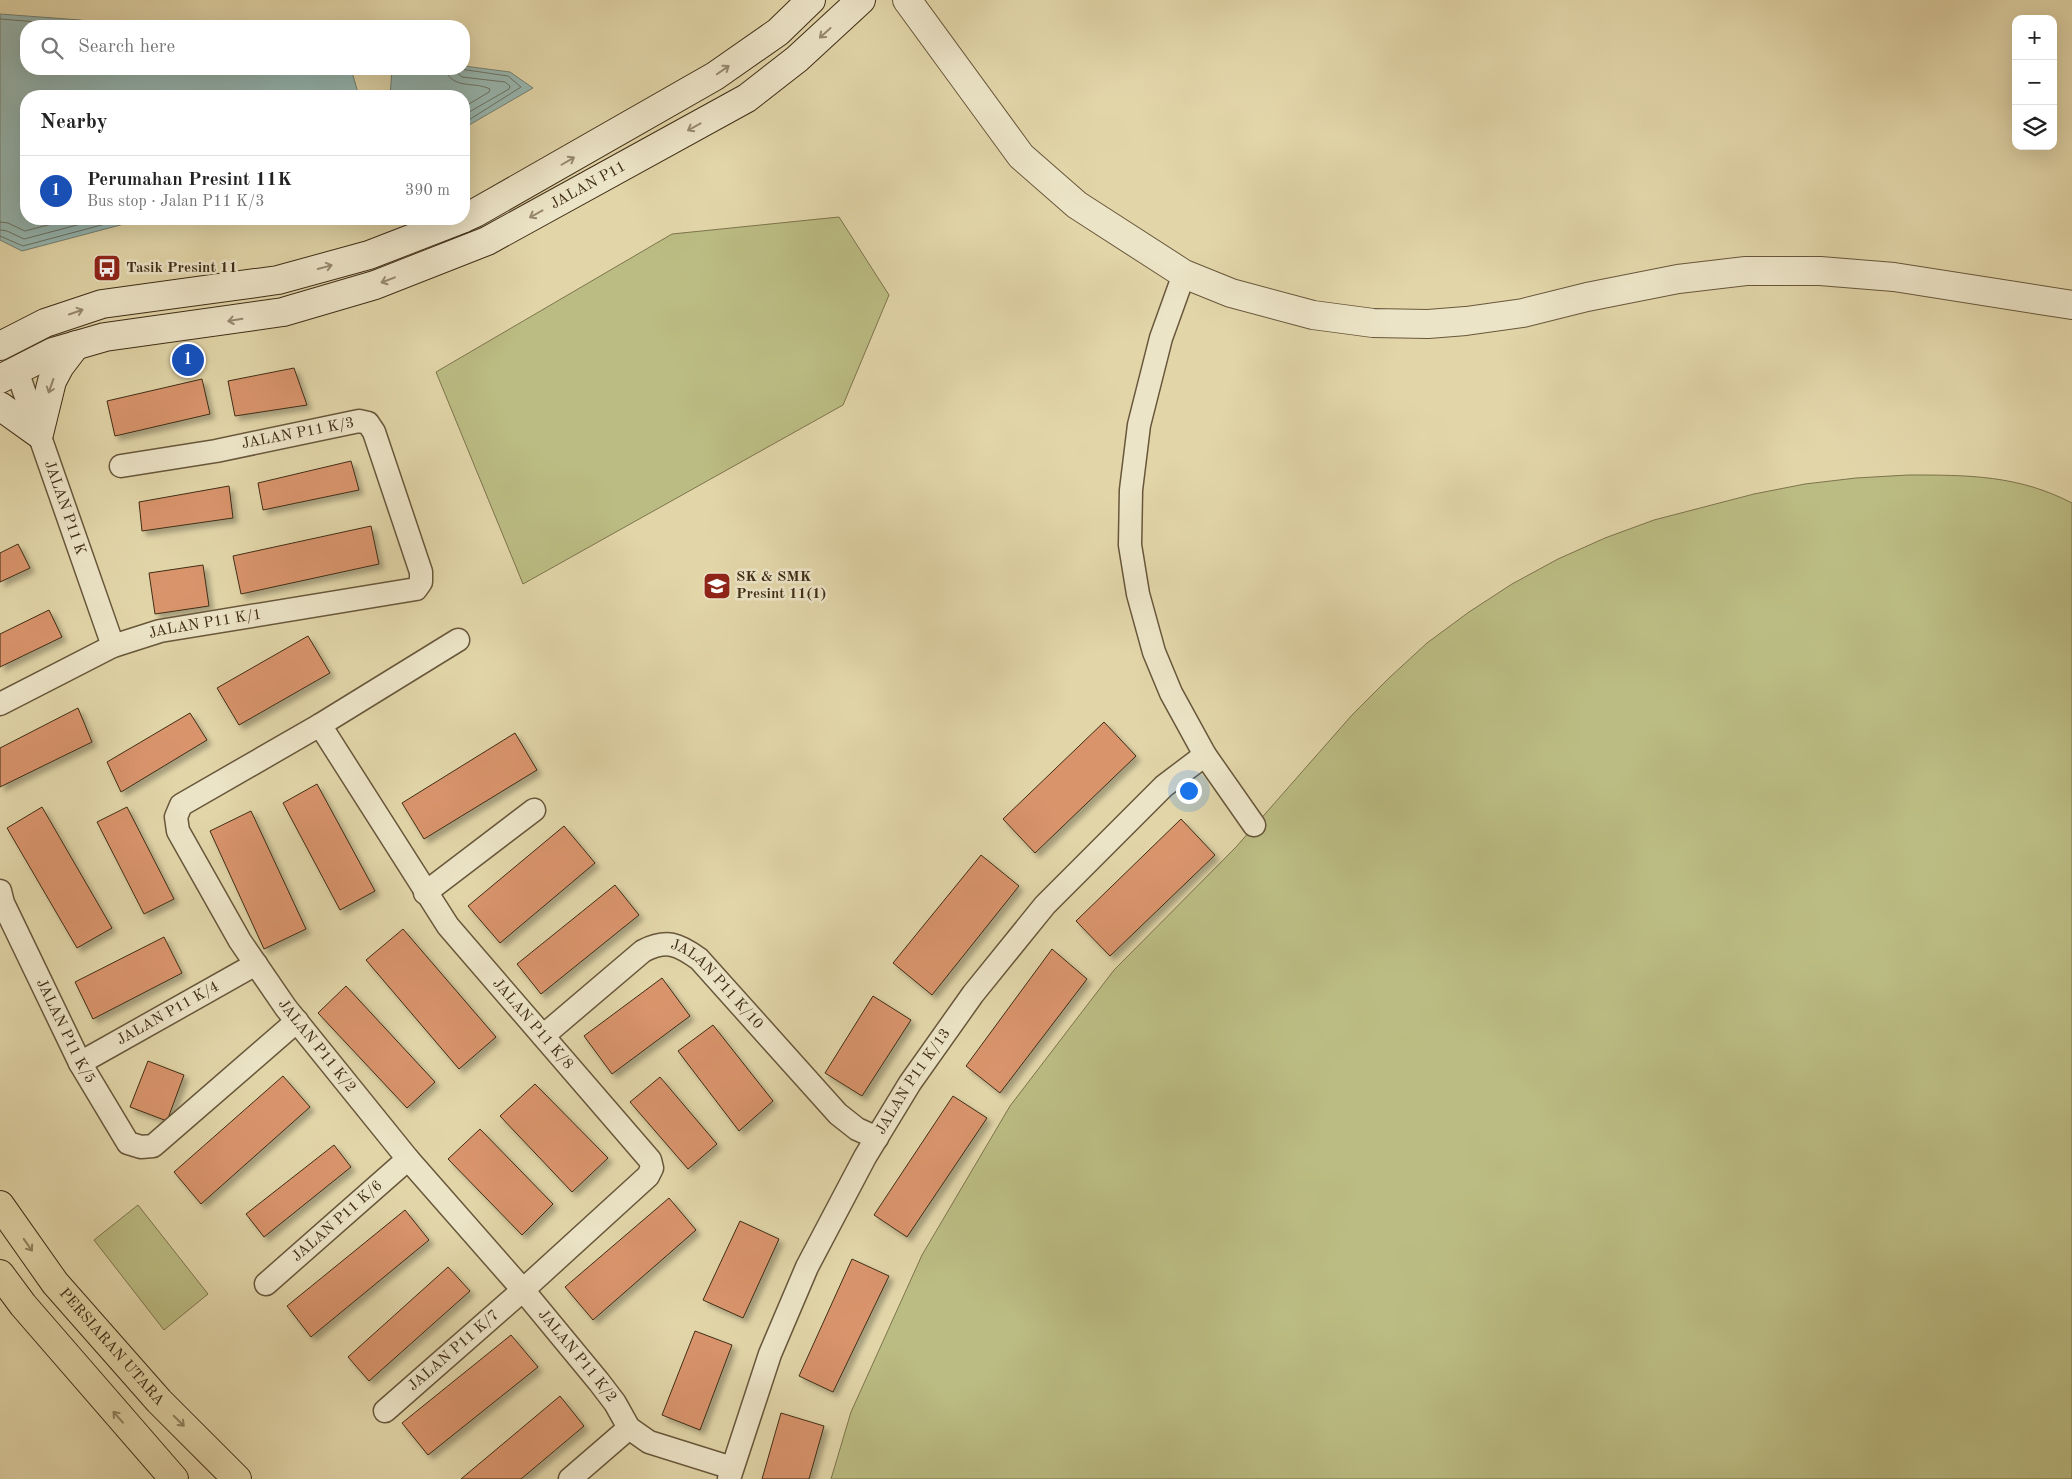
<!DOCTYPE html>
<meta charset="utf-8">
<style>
body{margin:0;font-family:"Old Standard TT",serif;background:#f6f6f6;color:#222}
.controls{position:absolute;right:15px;top:15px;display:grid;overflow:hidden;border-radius:10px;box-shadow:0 5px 20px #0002}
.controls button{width:45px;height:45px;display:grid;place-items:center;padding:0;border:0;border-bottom:1px solid #e0e0e0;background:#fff;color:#222;font:25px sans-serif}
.you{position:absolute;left:1188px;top:790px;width:18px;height:18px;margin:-12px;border:4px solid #fff;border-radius:50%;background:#1a73e8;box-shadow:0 0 0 8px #1a73e833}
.badge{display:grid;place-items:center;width:32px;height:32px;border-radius:50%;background:#8f2418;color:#fff;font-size:16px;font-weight:700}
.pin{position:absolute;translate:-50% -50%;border:2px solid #fff;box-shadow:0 1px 5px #0006}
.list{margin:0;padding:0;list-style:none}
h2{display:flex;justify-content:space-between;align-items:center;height:65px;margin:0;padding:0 20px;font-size:21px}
h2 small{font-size:16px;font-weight:400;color:#767676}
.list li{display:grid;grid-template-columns:32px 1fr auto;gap:15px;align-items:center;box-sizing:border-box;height:70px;padding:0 20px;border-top:1px solid #e0e0e0}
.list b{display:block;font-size:19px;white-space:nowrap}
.list p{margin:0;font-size:16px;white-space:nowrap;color:#767676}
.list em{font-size:16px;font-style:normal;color:#767676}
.icon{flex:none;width:28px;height:28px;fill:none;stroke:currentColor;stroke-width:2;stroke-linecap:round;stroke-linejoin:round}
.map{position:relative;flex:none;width:2072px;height:1479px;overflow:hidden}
.search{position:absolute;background:#fff;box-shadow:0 5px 20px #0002;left:20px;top:20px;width:450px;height:55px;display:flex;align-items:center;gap:12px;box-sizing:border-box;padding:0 18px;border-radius:20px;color:#767676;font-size:19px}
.panel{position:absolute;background:#fff;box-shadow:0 5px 20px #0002;left:20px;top:90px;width:450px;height:135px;border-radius:20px}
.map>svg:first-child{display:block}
.green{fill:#bbbc83;stroke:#7d744c}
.water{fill:#97b7b1;stroke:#748073}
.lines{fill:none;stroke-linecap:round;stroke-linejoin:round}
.shore{stroke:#6b7264;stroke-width:1}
.building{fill:#d9946c;stroke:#3f2d16;filter:url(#shadow)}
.minor-casing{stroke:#68573b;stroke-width:25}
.tertiary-casing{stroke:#68573b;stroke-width:30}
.secondary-casing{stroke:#3f2d16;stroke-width:30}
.primary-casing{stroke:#3f2d16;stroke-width:30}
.minor{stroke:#ece4c7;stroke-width:22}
.tertiary{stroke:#ece4c7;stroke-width:28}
.secondary{stroke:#ece4c7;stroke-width:28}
.primary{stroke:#e2d6a9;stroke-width:28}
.oneway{stroke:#96886e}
.oneway2{stroke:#908260}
.labels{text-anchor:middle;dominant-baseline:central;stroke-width:5;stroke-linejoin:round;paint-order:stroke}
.street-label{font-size:15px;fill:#3f2d16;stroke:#ece4c7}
.poi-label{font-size:15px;font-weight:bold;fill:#3f2d16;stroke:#ece4c7;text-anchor:start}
</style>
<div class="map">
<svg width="2072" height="1479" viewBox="0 0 2072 1479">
<defs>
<filter id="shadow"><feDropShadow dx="4.5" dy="4.5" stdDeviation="2.5" flood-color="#0004"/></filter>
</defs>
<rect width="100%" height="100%" fill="#e2d6a9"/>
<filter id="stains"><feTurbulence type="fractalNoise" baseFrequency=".004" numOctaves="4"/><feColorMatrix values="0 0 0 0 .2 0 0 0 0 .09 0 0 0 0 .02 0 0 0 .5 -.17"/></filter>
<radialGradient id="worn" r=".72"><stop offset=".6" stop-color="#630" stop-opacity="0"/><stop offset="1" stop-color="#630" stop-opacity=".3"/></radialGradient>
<path class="green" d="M839 217 889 295 843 405 523 584 436 372 672 234Z
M1908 475C1968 475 2018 475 2072 503V1479H831L851 1412 922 1255 1010 1106 1114 970 1236 847 1352 715 1389 678 1427 643 1469 612 1512 584 1558 559 1605 538 1654 520 1754 494 1805 484 1856 478Z
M138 1205 208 1294 164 1330 94 1240Z"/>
<path class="water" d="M0 14 80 20 112 26H26V69H351L359 96H26V219H143L22 251 0 240Z
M464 66 510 72 533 88 464 128V96H390L392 70 464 69Z"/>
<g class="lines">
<path class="shore" d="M0 19 87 26
M445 69C452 90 474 81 490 89L489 92 464 107
M453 69 462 77 505 82 510 86 509 89 464 115
M460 69 508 76 521 87 464 123
M0 222 8 223 25 231 71 219
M0 230 7 231 24 239 100 219
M0 236 23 246 124 219"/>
</g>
<path class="building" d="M294 368 307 405 235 416 228 381Z
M202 379 210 414 115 436 107 401Z
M351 461 359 490 263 510 258 483Z
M229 486 233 518 142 531 139 502Z
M371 526 379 564 241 594 233 556Z
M18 544 30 568 0 582V553Z
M203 565 209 606 155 614 149 573Z
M49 610 62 637 0 667V634Z
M308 636 330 673 239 725 217 688Z
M78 708 92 742 0 787V748Z
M190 713 207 740 121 792 107 762Z
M1104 722 1136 756 1035 853 1003 819Z
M515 733 537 770 424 839 402 803Z
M317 784 375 891 340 910 283 803Z
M42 807 112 928 77 948 7 828Z
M127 807 174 899 144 914 97 822Z
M251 811 306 929 264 949 210 831Z
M1181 819 1215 855 1110 956 1076 921Z
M564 826 595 863 500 943 468 906Z
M981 855 1019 886 932 995 893 963Z
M615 885 639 915 541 994 517 964Z
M403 929 496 1037 459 1069 366 960Z
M164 937 182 973 93 1019 75 982Z
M1052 949 1087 979 1000 1093 966 1066Z
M662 978 690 1016 612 1074 584 1036Z
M346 986 435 1082 407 1108 318 1013Z
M873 996 911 1020 862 1096 825 1073Z
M713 1025 773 1101 739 1131 678 1051Z
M148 1061 184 1075 167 1121 130 1107Z
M283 1076 310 1107 201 1204 174 1172Z
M660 1077 717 1144 688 1169 630 1102Z
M535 1084 608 1158 572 1192 500 1116Z
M953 1096 987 1118 907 1237 874 1215Z
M480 1129 553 1204 522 1235 448 1159Z
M334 1145 351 1167 264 1237 246 1214Z
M669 1198 696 1230 593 1320 565 1287Z
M405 1210 429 1240 311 1337 287 1306Z
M740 1221 779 1239 743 1318 703 1300Z
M852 1259 889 1276 833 1392 799 1376Z
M448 1267 470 1291 369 1381 348 1357Z
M695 1331 732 1345 700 1430 662 1415Z
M511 1335 538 1367 428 1455 402 1423Z
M560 1396 584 1426 521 1479H461Z
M781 1413 824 1426 809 1479H762Z"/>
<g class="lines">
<defs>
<g id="minor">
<path d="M1184 274 1161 338 1139 425 1131 490 1130 545 1138 594 1154 652 1171 693 1205 755 1254 825"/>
<path id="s1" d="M17 371 113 646"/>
<path id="s2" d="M458 640 320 725 181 805 176 817 178 831 240 941 286 1008 408 1159 523 1290 599 1382 615 1403 629 1428 649 1442 732 1468"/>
<path id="s3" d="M0 704 113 646 160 631 416 589 421 582V572L374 432 368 423 359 421 216 451 121 466"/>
<path id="s4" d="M320 725 448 926 650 1160 652 1168 648 1176 523 1290 385 1411"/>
<path id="s5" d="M0 891 3 903 80 1063 128 1143 141 1147 153 1146 297 1021"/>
<path d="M425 893 534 810"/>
<path id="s6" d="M543 1036 643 951C667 939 678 944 699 959L838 1114 857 1129 877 1138"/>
<path id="s7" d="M80 1063 256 964"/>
<path id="s8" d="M266 1284 408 1159"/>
<path d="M570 1479 629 1428"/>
<path id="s9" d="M729 1479 770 1354 807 1267 865 1157 910 1083 973 994 1045 905 1164 786 1205 755"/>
</g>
<path id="tertiary" d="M907 0 1021 156 1077 205 1184 274 1231 293 1313 315 1373 323 1428 324 1466 321 1523 313 1587 297 1678 279 1746 271H1820L1894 277 2072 305"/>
<g id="secondary">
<path d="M464 218 475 213 715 76 778 32 811 0"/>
<path d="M0 346 45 323 102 304 278 280 369 255 462 219"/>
<path id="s10" d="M0 379 53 352 105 337 283 312 375 285 487 241 747 98 797 59 861 0"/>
<path d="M0 406 39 434 52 381 60 366 76 345"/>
</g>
<g id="primary">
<path id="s11" d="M0 1205 55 1283 159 1401 237 1479"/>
<path d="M0 1274 23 1305 174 1479"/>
</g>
</defs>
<use href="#minor" class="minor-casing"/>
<use href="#tertiary" class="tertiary-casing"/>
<use href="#secondary" class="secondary-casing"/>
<use href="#primary" class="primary-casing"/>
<use href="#minor" class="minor"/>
<use href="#tertiary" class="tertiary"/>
<use href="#secondary" class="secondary"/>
<use href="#primary" class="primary"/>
</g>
<defs><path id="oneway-shaft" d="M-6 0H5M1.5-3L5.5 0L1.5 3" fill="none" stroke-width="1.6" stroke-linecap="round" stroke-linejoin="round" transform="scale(1.25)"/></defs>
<g class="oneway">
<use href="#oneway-shaft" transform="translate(825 33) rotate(138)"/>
<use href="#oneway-shaft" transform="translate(723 70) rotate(-35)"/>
<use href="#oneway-shaft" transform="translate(694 127) rotate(151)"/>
<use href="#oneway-shaft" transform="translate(568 161) rotate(-30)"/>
<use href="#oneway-shaft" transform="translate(536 214) rotate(151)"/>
<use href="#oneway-shaft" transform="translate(325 267) rotate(-15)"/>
<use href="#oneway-shaft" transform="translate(388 280) rotate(159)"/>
<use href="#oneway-shaft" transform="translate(76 312) rotate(-19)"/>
<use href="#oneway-shaft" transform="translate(235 320) rotate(171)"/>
<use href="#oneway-shaft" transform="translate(51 386) rotate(109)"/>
</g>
<g class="oneway2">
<use href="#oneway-shaft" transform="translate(28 1245) rotate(55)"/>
<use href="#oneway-shaft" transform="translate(118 1417) rotate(-131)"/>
<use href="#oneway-shaft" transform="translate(179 1421) rotate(45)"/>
</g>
<defs>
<symbol id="bus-square" viewBox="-11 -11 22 22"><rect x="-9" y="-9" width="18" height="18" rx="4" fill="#8f2418" stroke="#ece4c7"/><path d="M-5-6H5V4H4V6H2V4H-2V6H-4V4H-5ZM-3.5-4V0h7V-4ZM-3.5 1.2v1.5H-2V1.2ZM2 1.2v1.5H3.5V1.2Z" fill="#fff"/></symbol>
<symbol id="school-square" viewBox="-11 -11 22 22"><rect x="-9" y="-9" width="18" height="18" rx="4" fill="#8f2418" stroke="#ece4c7"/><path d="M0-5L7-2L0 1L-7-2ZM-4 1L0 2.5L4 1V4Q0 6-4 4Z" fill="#fff"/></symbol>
</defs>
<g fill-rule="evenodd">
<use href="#bus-square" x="91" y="252" width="32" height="32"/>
<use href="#school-square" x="701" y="570" width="32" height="32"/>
</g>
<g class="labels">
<g class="street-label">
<text stroke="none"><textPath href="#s10" startOffset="625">JALAN P11</textPath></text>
<text transform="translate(298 434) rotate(-11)">JALAN P11 K/3</text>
<text stroke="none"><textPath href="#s1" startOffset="145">JALAN P11 K</textPath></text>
<text stroke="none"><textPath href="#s3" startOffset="222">JALAN P11 K/1</textPath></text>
<text stroke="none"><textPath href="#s6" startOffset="222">JALAN P11 K/10</textPath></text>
<text stroke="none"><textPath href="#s7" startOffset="101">JALAN P11 K/4</textPath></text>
<text stroke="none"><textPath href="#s4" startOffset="368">JALAN P11 K/8</textPath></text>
<text stroke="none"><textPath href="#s5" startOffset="155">JALAN P11 K/5</textPath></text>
<text stroke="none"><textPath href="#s2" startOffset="606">JALAN P11 K/2</textPath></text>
<text stroke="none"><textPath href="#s9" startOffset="440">JALAN P11 K/13</textPath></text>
<text stroke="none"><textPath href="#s8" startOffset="95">JALAN P11 K/6</textPath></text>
<text stroke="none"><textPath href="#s11" startOffset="181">PERSIARAN UTARA</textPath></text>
<text transform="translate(454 1351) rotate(-41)">JALAN P11 K/7</text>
<text stroke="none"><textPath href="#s2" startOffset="1011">JALAN P11 K/2</textPath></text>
</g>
<g class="poi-label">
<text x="126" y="268">Tasik Presint 11</text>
<text x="736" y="577">SK &amp; SMK<tspan x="736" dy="17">Presint 11(1)</tspan></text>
</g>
</g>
<rect width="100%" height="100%" filter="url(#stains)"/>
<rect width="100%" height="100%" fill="url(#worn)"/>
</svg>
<div class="controls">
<button>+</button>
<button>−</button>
<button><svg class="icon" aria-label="layers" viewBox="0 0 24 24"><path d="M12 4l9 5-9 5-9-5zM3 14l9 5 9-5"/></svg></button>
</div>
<div class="you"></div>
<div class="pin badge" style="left:188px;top:360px;background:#1a4fb4">1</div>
<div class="search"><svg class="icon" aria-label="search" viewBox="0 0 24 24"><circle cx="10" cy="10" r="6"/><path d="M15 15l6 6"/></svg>Search here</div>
<section class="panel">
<h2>Nearby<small></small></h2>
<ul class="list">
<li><span class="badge" style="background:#1a4fb4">1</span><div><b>Perumahan Presint 11K</b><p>Bus stop · Jalan P11 K/3</p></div><em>390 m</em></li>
</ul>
</section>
</div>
